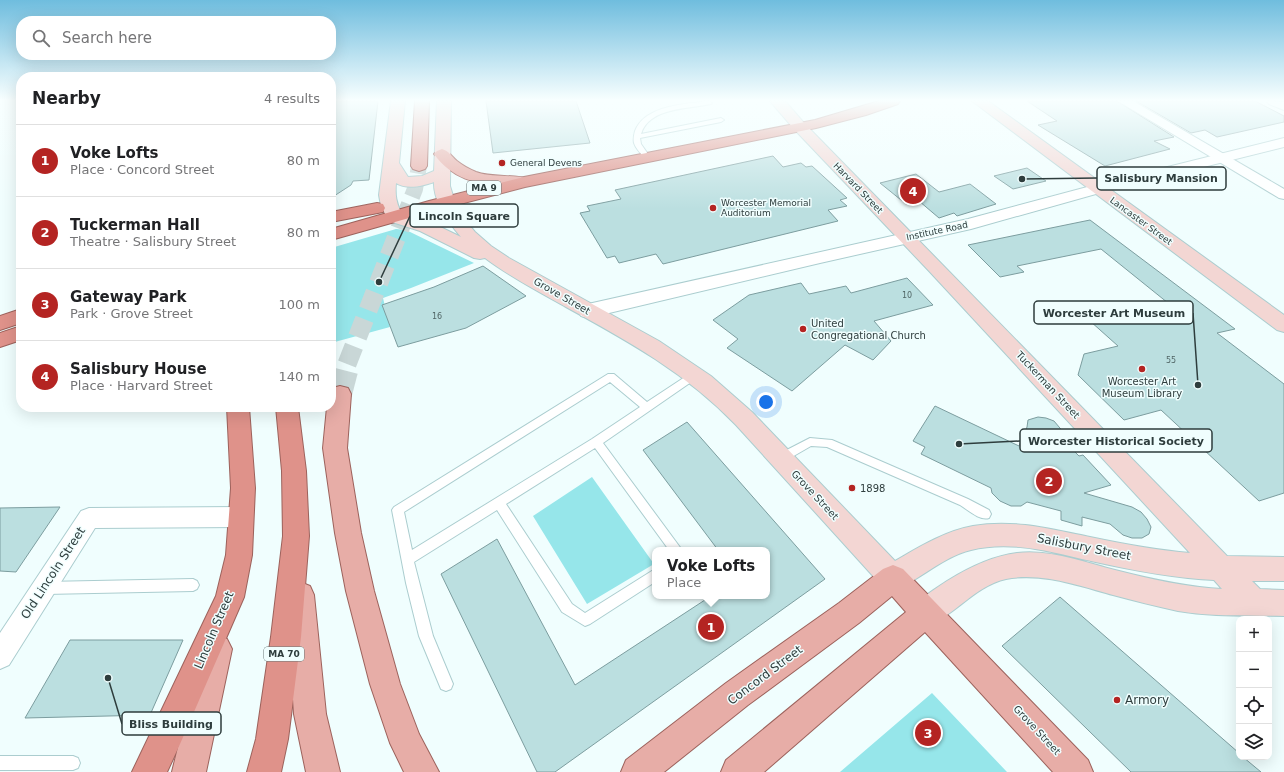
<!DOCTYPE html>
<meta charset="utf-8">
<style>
body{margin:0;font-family:"DejaVu Sans",sans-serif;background:#f2f2f2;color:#202124}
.controls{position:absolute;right:12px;bottom:12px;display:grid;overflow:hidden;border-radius:8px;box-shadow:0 4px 16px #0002}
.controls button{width:36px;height:36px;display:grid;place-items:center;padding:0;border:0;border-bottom:1px solid #e0e0e0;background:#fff;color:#202124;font:20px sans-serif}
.you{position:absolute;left:766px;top:402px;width:14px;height:14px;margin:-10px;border:3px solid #fff;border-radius:50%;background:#1a73e8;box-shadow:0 0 0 6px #1a73e833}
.badge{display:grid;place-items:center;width:26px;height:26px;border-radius:50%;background:#b42422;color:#fff;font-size:13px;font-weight:700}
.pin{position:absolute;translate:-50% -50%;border:2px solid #fff;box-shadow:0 1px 4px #0006}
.popup{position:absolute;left:652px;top:547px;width:118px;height:52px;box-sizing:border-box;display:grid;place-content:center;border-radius:8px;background:#fff;filter:drop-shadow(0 1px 3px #0005);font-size:13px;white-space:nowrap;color:#757577}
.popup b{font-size:15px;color:#202124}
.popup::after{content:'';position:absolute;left:50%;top:100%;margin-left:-8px;border:8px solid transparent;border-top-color:#fff}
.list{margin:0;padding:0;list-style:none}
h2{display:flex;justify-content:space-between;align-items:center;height:52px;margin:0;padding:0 16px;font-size:17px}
h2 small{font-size:13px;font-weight:400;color:#757577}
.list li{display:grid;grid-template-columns:26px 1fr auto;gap:12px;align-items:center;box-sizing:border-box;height:72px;padding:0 16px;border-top:1px solid #e0e0e0}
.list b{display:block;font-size:15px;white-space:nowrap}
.list p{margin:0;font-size:13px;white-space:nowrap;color:#757577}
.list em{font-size:13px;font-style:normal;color:#757577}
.icon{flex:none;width:22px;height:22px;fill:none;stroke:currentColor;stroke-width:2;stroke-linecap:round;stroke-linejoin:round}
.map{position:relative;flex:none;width:1284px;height:772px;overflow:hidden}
.search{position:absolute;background:#fff;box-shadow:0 4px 16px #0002;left:16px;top:16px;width:320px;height:44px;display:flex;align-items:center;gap:10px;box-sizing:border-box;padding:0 14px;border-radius:16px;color:#757577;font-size:15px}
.panel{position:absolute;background:#fff;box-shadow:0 4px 16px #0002;left:16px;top:72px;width:320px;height:340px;border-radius:16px}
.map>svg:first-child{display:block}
.green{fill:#96e6ea}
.building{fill:#bbdfe0;stroke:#7c9d9f}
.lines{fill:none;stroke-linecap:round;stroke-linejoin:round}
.primary-tunnel-far2{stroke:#c9d7d7;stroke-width:16;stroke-dasharray:16 8;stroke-linecap:butt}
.primary-tunnel-far1{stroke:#c9d7d7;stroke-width:19;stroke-dasharray:19 10;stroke-linecap:butt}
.primary-tunnel{stroke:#c9d7d7;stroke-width:24;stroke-dasharray:24 12;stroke-linecap:butt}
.service-casing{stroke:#abcdcf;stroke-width:2}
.minor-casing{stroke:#abcdcf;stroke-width:2}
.tertiary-casing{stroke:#abcdcf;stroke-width:2}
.secondary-casing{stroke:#abcdcf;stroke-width:2}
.primary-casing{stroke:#9c625c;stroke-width:2}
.trunk-casing{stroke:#9c625c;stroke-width:2}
.service{fill:#fff;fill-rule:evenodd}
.minor{fill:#fff;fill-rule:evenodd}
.tertiary{fill:#fff;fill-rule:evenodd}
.secondary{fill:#f3d6d3;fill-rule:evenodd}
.primary{fill:#e7ada7;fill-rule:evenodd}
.trunk{fill:#df928a;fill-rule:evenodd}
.poi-dot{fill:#b42422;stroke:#f0fefe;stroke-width:1.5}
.labels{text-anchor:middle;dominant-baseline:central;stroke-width:3;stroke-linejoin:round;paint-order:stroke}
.number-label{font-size:8px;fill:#516666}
.far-poi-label{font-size:9px;fill:#2e3d3d;stroke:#f0fefe;text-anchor:start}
.shield{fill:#f0fefe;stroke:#687777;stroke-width:1}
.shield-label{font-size:9px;font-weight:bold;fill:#2e3d3d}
.far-street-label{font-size:9px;fill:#2e3d3d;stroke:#f0fefe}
.street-label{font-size:10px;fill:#2e3d3d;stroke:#f0fefe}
.poi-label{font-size:10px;fill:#2e3d3d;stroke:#f0fefe;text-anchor:start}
.near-street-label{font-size:12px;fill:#2e3d3d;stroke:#f0fefe}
.near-poi-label{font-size:12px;fill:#2e3d3d;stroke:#f0fefe;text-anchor:start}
.leader{fill:none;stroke:#2e3d3d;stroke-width:1.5}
.callout-dot{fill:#2e3d3d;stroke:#f0fefe;stroke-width:1.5}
.callout{fill:#f0fefe;stroke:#2e3d3d;stroke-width:1.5}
.callout-label{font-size:11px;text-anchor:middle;font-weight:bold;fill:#2e3d3d}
</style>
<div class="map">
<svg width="1284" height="772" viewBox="0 0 1284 772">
<rect width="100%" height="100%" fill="#f0fefe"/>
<path class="green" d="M396 229 406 230 474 263 411 288 383 298 390 327 331 343V248Z
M592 477 654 564 587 604 533 516Z
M932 693 1007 772H840Z"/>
<path class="building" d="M331 101H378L369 180 353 181 351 185 331 198Z
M486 101H576L590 143 493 153Z
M1027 101H1117L1174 137 1154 141 1170 149 1105 166 1038 125 1057 121Z
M1136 101H1255L1284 116V122L1217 137 1205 130 1191 133Z
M773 156 783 167 801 163 806 167 812 166 847 198 840 200 847 206 828 210 838 221 663 264 656 254 619 263 615 256 607 258 580 213 590 211 587 206 621 199 615 190Z
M1027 168 1046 181 1013 189 994 176Z
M916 174 939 192 970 184 996 204 957 216 954 213 939 218 919 201 906 204 880 183Z
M1090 220 1235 329 1217 333 1284 384V493L1259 501 1161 410 1124 420 1078 375 1084 354 1118 346 1090 321 1168 303 1101 249 1017 266 1024 272 1000 277 968 245Z
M483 266 526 296 466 328 398 347 382 305 434 287Z
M907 278 933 305 874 321 891 341 873 360 845 345 792 391 727 348 738 339 713 320 749 295 801 283 809 294 846 286 851 293Z
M935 406 1019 446 1027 427 1028 420 1038 417 1046 418 1054 421 1065 434 1063 440 1079 456 1083 455 1111 485 1084 493 1132 507 1141 512 1147 519 1151 527 1149 534 1142 538H1132L1123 535 1110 524 1082 517V526L1061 520V511L1027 502 1021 506H1011L1000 501 992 493 991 488 921 454 925 447 913 441Z
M687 422 825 579 555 772H537L441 574 497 539 575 685 711 596H767V550H718L643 450Z
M60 507 16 572 0 571V508Z
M1060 597 1239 753V757H1243L1261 772H1131L1002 646Z
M70 640H183L150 715 25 718Z"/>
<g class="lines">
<path class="primary-tunnel-far2" d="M403 219 415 189 419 166"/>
<path class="primary-tunnel-far1" d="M347 364 404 218"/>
<path class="primary-tunnel" d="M340 394 348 363"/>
<defs>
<path id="service" d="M709 101 712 103 711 104C689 109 649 107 641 134L721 118 724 120 721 122 640 138 641 144 650 157 645 158C641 154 636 149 634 143 633 139 634 135 635 131 645 105 686 104 709 101Z
M1184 164H1190L1219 182 1215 184H1212L1184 168Z
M694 371 697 372 699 375 697 378 603 443 682 550H669L595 448 506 504 572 604 585 613 655 569V582L590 624 585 626 562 612 497 510 414 562 433 636 453 684 451 689 446 691 441 689 419 636 406 583 392 510 394 507 608 374H614L647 402ZM610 382 640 407 592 439 412 550 404 512Z
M810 438 832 440 968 499 989 510 991 514 989 518C980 521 968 510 960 505L827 447 811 446 785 461 781 462 777 461 776 458 777 455Z
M193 579 197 581 199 585 197 589 193 591 45 594 41 592 39 588 41 584 45 582Z
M0 756H73L78 758 80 763 78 768 73 770H0Z"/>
<path id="minor" d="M1118 101H1133L1284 189V199L1279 198Z
M1267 101 1284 102V110L1269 104Z
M241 507 249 510 252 517 249 524 241 527 95 528 9 665 0 669V633L81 511 89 508Z"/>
<path id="tertiary" d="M1284 138V147L1103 192 971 229 820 263 588 318 581 316 578 311 581 306 588 304 968 219 1091 186Z"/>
<path id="secondary" d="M391 101H405L399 163 408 177 422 176 434 171 437 101H451L450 186 454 199 464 219 475 232 491 246 509 258 659 341 711 376 752 412 895 561C919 547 945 531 973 526 1013 519 1051 529 1090 537 1123 544 1156 550 1190 553L930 272 794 129 770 101H785L804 123 1227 556 1284 557V581H1252L1260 589 1284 590V616C1249 615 1213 617 1178 611 1156 606 1135 601 1113 595 1079 586 1042 572 1006 579 975 586 955 615 926 627L916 623 912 613C918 598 934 590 947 581 968 568 992 556 1017 553 1050 549 1083 562 1115 570 1150 579 1186 587 1222 589L1214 580C1173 578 1131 570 1091 561 1052 552 1011 540 971 550 942 557 920 580 893 591L883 587 736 425C686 373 628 341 566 307 539 292 510 277 485 258L480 259 474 258 420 231 389 221 381 206 379 195ZM434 182C433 202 449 223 461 237L432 223 402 214C396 203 395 195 396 183 407 190 423 186 434 182Z
M972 101H988L1284 315V332L1277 330Z"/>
<path id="primary" d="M415 101H429L427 166 425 169 419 171 413 169 411 166Z
M442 149C449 151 451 156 457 161 462 165 469 169 476 172 493 178 512 174 530 179L532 182 530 185C522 187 513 187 505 186 477 185 451 178 434 154L437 151Z
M340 386 348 388 351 394 347 448 361 533 374 591 400 684 419 734 439 772H404L390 743 370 684 346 591 335 533 323 448 327 407H331V390L332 388Z
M893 565 903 569 1088 760 1093 772H1053L925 632 764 772H721L726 760 906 612 892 596 859 623 748 705 664 772H621L626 760 726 683 839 603 883 569Z
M300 582 310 586 314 595 326 714 340 772H306L294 714 286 595 290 586Z
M217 634 227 639 232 649 206 772H172L202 649 207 639Z"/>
<path id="trunk" d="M879 101H900L898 104 866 115 816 128 525 187 441 209 331 240V229L429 201 524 177 815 120Z
M377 203 383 204 385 208 383 212 331 222V212Z
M21 309V323L0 330V316Z
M21 326V340L0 347V333Z
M227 407H249L255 488 252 555 244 597 180 744 167 772H132L216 596 226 555 231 488Z
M276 407H298L306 471 309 536 301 637 288 739 281 772H247L256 739 271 637 283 536 282 471Z"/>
</defs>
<use href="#service" class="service-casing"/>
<use href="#minor" class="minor-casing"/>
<use href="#tertiary" class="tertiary-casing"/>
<use href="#secondary" class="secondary-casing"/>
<use href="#primary" class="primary-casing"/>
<use href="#trunk" class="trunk-casing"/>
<use href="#service" class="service"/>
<use href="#minor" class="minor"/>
<use href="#tertiary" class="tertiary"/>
<use href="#secondary" class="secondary"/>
<use href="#primary" class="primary"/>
<use href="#trunk" class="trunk"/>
</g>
<linearGradient id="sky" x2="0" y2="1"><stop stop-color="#6fbdde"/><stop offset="0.48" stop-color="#f8ffff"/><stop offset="1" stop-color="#f8ffff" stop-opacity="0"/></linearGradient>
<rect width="1284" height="209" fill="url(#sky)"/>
<g class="poi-dot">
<circle cx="502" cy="163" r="4"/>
<circle cx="713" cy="208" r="4"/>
<circle cx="803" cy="329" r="4"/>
<circle cx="1142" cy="369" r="4"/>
<circle cx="852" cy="488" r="4"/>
<circle cx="1117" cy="700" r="4"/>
</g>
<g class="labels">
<g class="number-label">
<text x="907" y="295">10</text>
<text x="437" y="316">16</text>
<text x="1171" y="360">55</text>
</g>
<g class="far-poi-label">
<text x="510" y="163">General Devens</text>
<text x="721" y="203">Worcester Memorial<tspan x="721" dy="10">Auditorium</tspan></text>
</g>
<g class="shield">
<rect x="467" y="181" width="34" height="14" rx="3"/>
<rect x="264" y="647" width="40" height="14" rx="3"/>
</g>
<g class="shield-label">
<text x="484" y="188">MA 9</text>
<text x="284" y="654">MA 70</text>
</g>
<g class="far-street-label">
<text transform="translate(858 188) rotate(46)">Harvard Street</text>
<text transform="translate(1141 221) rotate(36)">Lancaster Street</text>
<text transform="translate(937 231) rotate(-12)">Institute Road</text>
</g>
<g class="street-label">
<text transform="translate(562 296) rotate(30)">Grove Street</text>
<text transform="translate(1048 385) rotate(47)">Tuckerman Street</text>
<text transform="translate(815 495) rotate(47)">Grove Street</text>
<text transform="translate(1037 730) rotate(47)">Grove Street</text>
</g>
<g class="poi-label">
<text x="811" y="323">United<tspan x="811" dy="12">Congregational Church</tspan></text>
<text x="1142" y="381" text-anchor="middle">Worcester Art<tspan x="1142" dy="12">Museum Library</tspan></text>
<text x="860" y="488">1898</text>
</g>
<g class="near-street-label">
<text transform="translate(1084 547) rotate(11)">Salisbury Street</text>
<text transform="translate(53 573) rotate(-57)">Old Lincoln Street</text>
<text transform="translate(214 630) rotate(-67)">Lincoln Street</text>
<text transform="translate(765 675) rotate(-37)">Concord Street</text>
</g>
<g class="near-poi-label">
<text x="1125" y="700">Armory</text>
</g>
</g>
<path class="leader" d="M1022 179L1097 178M379 282L410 216M1198 385L1193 313M959 444L1020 441M108 678L122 724"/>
<g class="callout-dot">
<circle cx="1022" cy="179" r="4"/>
<circle cx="379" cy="282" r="4"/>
<circle cx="1198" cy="385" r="4"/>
<circle cx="959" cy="444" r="4"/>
<circle cx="108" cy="678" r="4"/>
</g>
<g class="callout">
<rect x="1097" y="167" width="129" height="23" rx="4"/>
<rect x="410" y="204" width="108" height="23" rx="4"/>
<rect x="1034" y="301" width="159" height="23" rx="4"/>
<rect x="1020" y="429" width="192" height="23" rx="4"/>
<rect x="122" y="712" width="99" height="23" rx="4"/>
</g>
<g class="callout-label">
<text x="1161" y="182">Salisbury Mansion</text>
<text x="464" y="220">Lincoln Square</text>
<text x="1114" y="317">Worcester Art Museum</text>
<text x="1116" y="445">Worcester Historical Society</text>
<text x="171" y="728">Bliss Building</text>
</g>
</svg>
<div class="controls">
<button>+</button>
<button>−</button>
<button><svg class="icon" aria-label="locate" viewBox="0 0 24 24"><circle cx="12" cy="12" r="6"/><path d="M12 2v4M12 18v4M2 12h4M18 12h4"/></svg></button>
<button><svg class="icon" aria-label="layers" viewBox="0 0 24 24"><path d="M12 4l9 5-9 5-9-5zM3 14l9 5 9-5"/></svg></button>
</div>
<div class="you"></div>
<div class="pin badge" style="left:711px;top:627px">1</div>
<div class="popup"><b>Voke Lofts</b>Place</div>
<div class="pin badge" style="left:1049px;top:481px">2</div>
<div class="pin badge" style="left:928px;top:733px">3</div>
<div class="pin badge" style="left:913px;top:191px">4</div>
<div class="search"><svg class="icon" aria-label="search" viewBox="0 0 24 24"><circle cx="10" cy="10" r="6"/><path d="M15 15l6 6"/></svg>Search here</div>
<section class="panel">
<h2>Nearby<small>4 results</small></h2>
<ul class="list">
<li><span class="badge">1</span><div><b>Voke Lofts</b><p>Place · Concord Street</p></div><em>80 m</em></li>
<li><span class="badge">2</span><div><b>Tuckerman Hall</b><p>Theatre · Salisbury Street</p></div><em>80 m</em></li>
<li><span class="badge">3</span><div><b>Gateway Park</b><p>Park · Grove Street</p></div><em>100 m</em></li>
<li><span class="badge">4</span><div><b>Salisbury House</b><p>Place · Harvard Street</p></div><em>140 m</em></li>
</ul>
</section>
</div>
